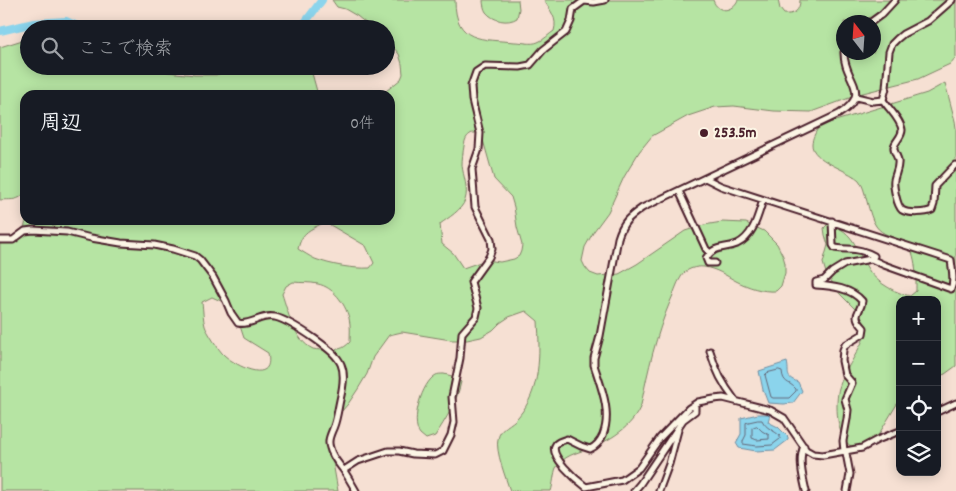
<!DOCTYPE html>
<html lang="ja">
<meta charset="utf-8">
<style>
body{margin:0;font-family:Dekko,"Klee One",sans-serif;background:#242831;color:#f1f3f6}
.controls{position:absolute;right:15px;bottom:15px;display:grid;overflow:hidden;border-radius:10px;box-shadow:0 2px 12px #0003}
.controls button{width:45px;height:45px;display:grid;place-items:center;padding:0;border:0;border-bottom:1px solid #363941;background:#171b24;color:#f1f3f6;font:25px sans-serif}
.compass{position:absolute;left:836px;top:15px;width:45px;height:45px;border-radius:50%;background:#171b24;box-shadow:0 2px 12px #0003;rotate:343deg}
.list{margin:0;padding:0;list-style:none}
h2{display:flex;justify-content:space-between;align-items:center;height:65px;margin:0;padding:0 20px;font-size:21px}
h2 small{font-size:16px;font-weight:400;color:#9ea1a6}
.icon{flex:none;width:28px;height:28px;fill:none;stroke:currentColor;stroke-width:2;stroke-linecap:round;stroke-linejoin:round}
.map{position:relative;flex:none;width:956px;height:491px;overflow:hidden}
.search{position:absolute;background:#171b24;box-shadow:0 2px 12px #0003;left:20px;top:20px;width:375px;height:55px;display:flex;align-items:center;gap:12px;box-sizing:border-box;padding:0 18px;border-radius:28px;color:#9ea1a6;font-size:19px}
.panel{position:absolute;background:#171b24;box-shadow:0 2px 12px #0003;left:20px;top:90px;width:375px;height:135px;border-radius:15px}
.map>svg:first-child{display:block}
.green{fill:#b6e4a3;stroke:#808267;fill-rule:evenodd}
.water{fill:#8bd4ec;stroke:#718c9f}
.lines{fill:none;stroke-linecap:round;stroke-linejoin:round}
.shore{stroke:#646778;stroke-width:1}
.river{stroke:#8bd4ec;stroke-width:8}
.minor-casing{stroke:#4a1f2b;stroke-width:9}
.minor{stroke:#fcf5e5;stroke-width:5}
.poi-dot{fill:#4a1f2b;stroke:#fcf5e5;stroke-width:2}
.labels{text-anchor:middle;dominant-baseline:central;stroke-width:4;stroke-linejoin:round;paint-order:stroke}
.poi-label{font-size:16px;font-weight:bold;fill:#4a1f2b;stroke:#fcf5e5;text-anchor:start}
</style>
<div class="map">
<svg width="956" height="491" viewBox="0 0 956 491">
<rect width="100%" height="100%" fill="#f6e0d3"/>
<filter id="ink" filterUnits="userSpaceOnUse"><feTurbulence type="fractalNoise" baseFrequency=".02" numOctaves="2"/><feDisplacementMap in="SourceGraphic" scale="10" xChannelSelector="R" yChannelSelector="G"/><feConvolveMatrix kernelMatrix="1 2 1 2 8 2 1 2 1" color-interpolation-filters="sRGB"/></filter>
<g filter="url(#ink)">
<path class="green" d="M332 0H455C455 43 482 39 515 42 523 42 531 45 538 42 544 40 549 34 554 31 558 18 550 11 544 0H713C718 14 732 12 738 0H778L780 9 784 14C794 15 800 11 800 0H956V57L950 64 918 79 863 93 811 112 774 111 734 106 715 107 688 116 652 136 639 152 624 177 608 212 594 231 585 247 582 261 585 267 590 273 598 276 619 274 637 264 685 231 704 225 722 222 746 223 764 231 777 244 783 256 785 263V273L781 286 776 291C762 292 748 287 736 281 725 275 717 269 704 267 696 266 685 269 681 277 676 284 674 294 670 302 656 335 648 370 641 405 633 427 609 441 588 449 576 453 563 456 556 468 554 472 553 486 551 491H510C506 478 495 451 498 439 500 427 512 425 518 417 541 391 540 354 538 321L526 311 509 317 500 323 493 330 481 337 467 340H451L402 332 389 335 373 357 367 374 358 389 348 404 334 420 332 433 331 451 338 491H0V243H14L22 237C23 229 25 227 26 220H390V95H381L401 79 403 74 402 64 399 54 386 39V29H373L357 16 345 9 337 7ZM844 22H874V52H844ZM472 133H476L483 140 494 179 511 197 514 207 517 227 522 245 521 251 519 256 514 259 500 262 486 260 463 268 453 253 442 244 440 224C448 218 462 210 465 200 469 189 463 176 462 165 462 159 463 152 464 146 465 140 466 136 472 133ZM325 222 366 246 374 263 370 268C353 269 331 265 315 259 309 256 303 252 298 249 302 231 310 230 325 222ZM293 282C301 283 310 282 318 284 333 287 345 303 349 318 351 326 350 334 350 342 342 350 339 349 328 350 324 350 317 350 313 349 294 340 288 312 282 294L286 286ZM212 297 221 301 237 317 244 338 268 353C275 386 236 366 224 355 220 352 206 330 205 326 203 319 203 310 202 302Z
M483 0H518L519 9 517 18C508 24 493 21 486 12 484 9 483 4 483 0Z
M29 38V66H129L176 73 195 75H216L241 66H310L318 95H25V191C20 202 10 199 0 200V47Z
M945 83 955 121 956 128V366L945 374 937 377V300H900V399L876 439 858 448C856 447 853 447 851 446 836 438 835 402 839 388 844 371 856 356 863 340L865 333V324L858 312 840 294 826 273 823 263 828 245 825 235 824 228 828 224C856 231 856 252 870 272 879 284 896 293 910 296L916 291C916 277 917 248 903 241 894 237 882 235 876 226 868 215 866 188 859 180 848 170 811 160 812 144 812 138 816 132 819 126L927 93Z
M444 374 456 377 461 382C457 402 446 419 435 436L426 439C424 437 422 436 420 434 410 422 422 382 436 375 438 374 441 374 444 374Z"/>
<path class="water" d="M787 362C790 374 784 377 798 382L802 391 793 403 784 404 768 403 763 390 759 371Z
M758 414H770L768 422 778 427 788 437V440L775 450 756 451 739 448 736 443 741 434V418Z"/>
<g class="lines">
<path class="shore" d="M779 370 782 371C783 384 789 381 796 389V391L789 398H773L771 397 765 375 767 373Z
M758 420H762C766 429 774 430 780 436V439L772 445 757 446 743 444V441L746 435V423Z
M757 426 762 431 769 435V439L757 440 752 438V428Z"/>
<path class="river" d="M300 29 322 0
M0 31 34 23 66 21 84 29
M217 66C232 73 250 70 265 66"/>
<defs>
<path id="minor" d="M952 0 928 21 903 34 897 39 892 44 889 52 886 88 883 100C888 108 901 120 902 130 902 137 895 141 894 147 893 152 898 156 898 161 899 168 895 174 894 180 893 186 897 206 902 210 908 214 926 213 932 210L934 204 935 186 955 165H956
M871 22 882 14 895 0
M844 52C843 80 874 92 839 114L642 208C628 218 623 222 618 238L600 336 594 358V365C601 387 612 412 603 435 600 442 597 446 590 449L581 446 567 439C564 440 559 441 556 444 547 455 578 481 586 487L622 480 639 468 660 438 689 408 698 402 714 399 723 398 770 410 784 418 806 450 813 454 823 455 862 448 877 440 900 431
M856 97 873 101 883 100
M705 178 721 186 951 260C952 269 955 281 951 289L884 265 871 259 845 264 832 272 824 280 816 282V285C832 286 851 288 862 301 861 314 850 313 864 328L863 334 845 345 843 350 842 361 845 375 852 383 845 399 848 410 847 419 843 441 844 451 846 453 850 474 847 491
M679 191 706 249 710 253
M832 221 833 245 835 248C840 249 843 249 848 249 856 249 867 252 874 256L871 259
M0 240H13L25 231 33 230 67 232 91 238 121 243 154 245 173 249 195 256 200 260 213 277 226 301 231 313 238 323C251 326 261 314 275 317 287 320 305 332 315 339 343 359 348 366 340 400 338 409 337 418 334 426 331 434 327 440 330 448 332 457 339 464 344 471 348 477 352 484 356 491
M715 263H708L706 258C716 244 723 250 737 244 754 236 758 215 763 200
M710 351C715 369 723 385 735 400
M937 412 956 403
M804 446C798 459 803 478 806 491
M344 470 358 461 388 451H399L413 454 435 455 443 451 451 435 454 422 452 397 460 358 462 333 476 317 478 308 471 282 489 257 492 249 491 239 475 207 472 169 479 149 480 133 472 100 471 86 476 72 485 66 520 67 530 65 543 50 566 32 571 21 573 9 584 1 594 2 605 0
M634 491 640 484 683 420 695 411V404
M659 491 669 464 678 430"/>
</defs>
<use href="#minor" class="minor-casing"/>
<use href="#minor" class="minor"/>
</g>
</g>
<circle class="poi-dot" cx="704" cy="133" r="5"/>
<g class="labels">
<g class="poi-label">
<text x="714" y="133">253.5m</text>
</g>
</g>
</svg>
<div class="controls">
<button>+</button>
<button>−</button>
<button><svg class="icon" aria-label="locate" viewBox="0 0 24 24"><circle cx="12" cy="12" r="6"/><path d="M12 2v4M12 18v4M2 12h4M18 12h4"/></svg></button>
<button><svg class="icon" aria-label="layers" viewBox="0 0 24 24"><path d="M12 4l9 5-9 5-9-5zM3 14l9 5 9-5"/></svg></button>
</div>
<svg class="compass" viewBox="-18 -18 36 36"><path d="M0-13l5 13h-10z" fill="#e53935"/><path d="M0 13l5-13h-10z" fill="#9ea1a6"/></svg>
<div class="search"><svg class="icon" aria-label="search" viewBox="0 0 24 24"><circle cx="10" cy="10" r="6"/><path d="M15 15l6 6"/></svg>ここで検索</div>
<section class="panel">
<h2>周辺<small>0件</small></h2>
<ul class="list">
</ul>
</section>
</div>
